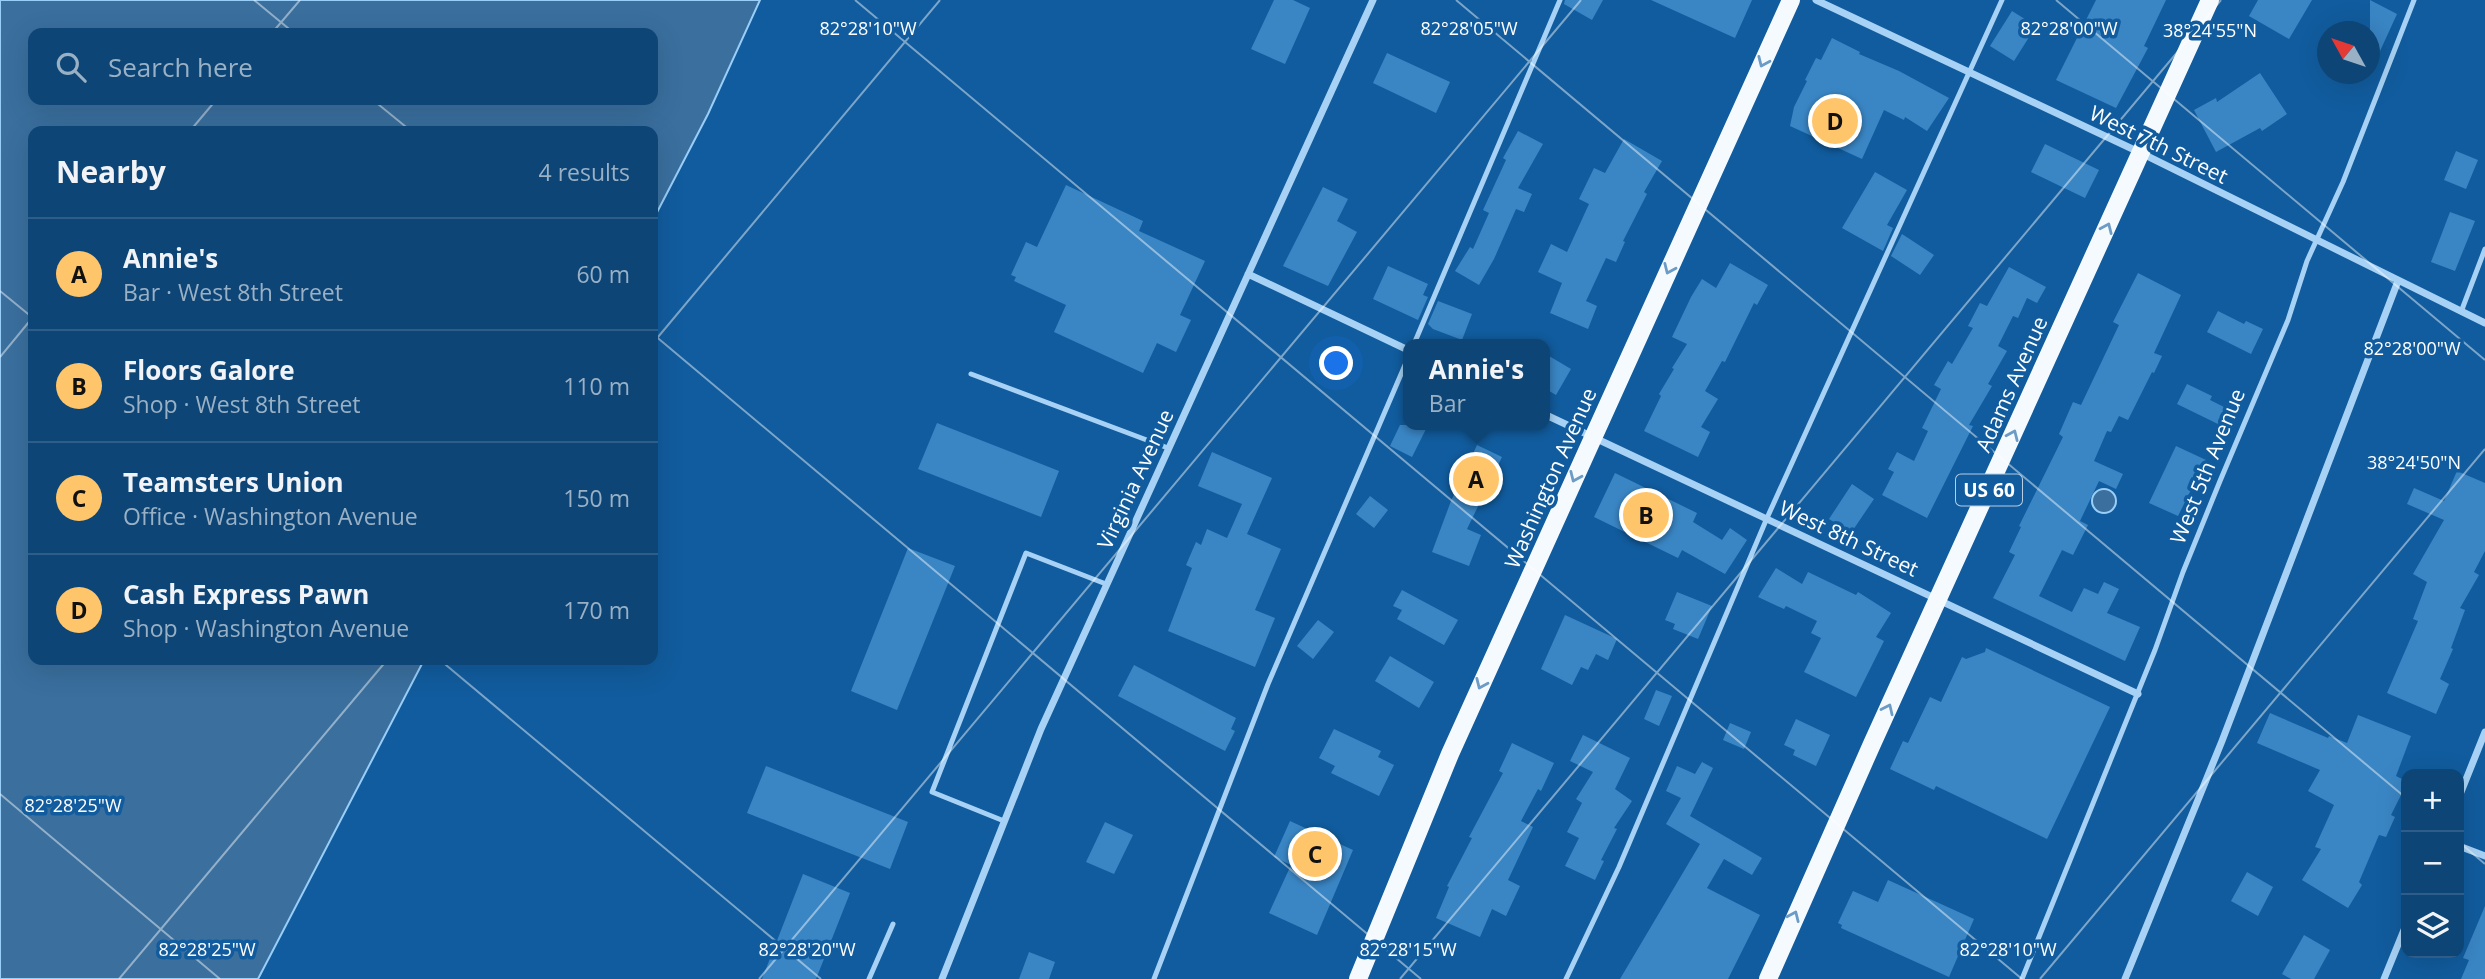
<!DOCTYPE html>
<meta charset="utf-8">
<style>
body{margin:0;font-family:"Open Sans",sans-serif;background:#1b4f7e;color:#f1f3f6}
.controls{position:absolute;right:21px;bottom:21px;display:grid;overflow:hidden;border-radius:14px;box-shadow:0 7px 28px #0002}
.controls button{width:63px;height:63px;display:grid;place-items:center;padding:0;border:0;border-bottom:2px solid #2d5d88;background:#0d4576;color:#f1f3f6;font:35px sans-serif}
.compass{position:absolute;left:2317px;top:21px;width:63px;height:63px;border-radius:50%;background:#0d4576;box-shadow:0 7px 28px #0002;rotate:310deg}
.you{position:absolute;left:1337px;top:364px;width:24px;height:24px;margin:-18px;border:5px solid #fff;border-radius:50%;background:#1a73e8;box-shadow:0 0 0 10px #1a73e833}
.badge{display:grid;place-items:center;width:46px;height:46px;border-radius:50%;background:#ffc56b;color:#111;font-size:23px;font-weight:700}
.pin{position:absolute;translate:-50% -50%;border:4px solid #fff;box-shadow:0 2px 7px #0006}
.popup{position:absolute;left:1403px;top:339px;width:147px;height:91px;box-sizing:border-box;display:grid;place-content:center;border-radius:14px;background:#0d4576;filter:drop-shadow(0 2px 5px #0005);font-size:23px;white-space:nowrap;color:#9ab1c5}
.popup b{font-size:26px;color:#f1f3f6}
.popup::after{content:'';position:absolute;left:50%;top:100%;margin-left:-14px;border:14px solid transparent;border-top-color:#0d4576}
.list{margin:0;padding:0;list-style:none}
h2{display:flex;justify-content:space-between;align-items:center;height:91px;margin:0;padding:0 28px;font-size:30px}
h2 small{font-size:23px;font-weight:400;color:#9ab1c5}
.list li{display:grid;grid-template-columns:46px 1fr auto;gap:21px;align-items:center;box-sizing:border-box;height:112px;padding:0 28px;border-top:2px solid #2d5d88}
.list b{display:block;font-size:26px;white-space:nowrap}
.list p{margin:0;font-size:23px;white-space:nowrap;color:#9ab1c5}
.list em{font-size:23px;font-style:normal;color:#9ab1c5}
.icon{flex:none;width:38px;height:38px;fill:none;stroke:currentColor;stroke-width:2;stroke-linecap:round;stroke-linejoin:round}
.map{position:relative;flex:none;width:2485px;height:979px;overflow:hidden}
.search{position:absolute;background:#0d4576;box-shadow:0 7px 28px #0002;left:28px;top:28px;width:630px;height:77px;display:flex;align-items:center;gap:18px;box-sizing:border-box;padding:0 24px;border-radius:14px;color:#9ab1c5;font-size:26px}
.panel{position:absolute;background:#0d4576;box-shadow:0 7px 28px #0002;left:28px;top:126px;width:630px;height:539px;border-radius:14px}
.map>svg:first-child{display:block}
.water{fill:#3a6f9e;stroke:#99cef8;stroke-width:2;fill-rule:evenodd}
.building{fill:#3a86c5}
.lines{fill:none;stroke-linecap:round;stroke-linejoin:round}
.lane{stroke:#a7d2f5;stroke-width:5}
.street{stroke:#a7d2f5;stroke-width:7}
.primary{stroke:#f5faff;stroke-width:18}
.oneway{stroke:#6c9bc5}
.ticks{fill:none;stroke:#fff;stroke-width:2;stroke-opacity:0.45}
.labels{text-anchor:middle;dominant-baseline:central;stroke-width:7;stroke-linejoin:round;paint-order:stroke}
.shield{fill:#115c9e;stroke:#b8cee2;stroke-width:2}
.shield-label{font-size:19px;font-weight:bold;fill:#fff}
.street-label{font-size:21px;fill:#fff;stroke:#115c9e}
.ticks-label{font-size:18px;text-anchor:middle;fill:#fff;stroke:#115c9e;stroke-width:7;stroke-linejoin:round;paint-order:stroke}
</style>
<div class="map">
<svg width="2485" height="979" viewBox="0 0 2485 979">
<rect width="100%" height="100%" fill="#115c9e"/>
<path class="water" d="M0 0H760L708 114 653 220V131H33V660H424L258 979H0ZM33 33H653V100H33Z
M2092 501a12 12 0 1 1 24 0a12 12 0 1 1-24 0Z"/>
<path class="building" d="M1274 0H1293L1310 8 1285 64 1251 49Z
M1565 0H1603L1592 20 1564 4Z
M1651 0H1752L1735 38Z
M2096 0H2166L2144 46 2148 48 2116 108 2056 80Z
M2258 0H2312L2289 39 2249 16Z
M2370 0 2397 14 2370 73Z
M2012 11 2036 26 2014 61 1990 46Z
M1832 38 1860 52 1859 54 1899 71 1949 98 1927 131 1905 117 1904 120 1884 110 1862 159 1790 126 1794 107 1807 81 1805 80 1816 58 1821 60Z
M1387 53 1450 82 1436 113 1373 83Z
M2260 73 2287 114 2262 131 2260 128 2216 152 2194 110 2216 98 2217 102Z
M1518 131 1543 144 1518 188 1532 194 1524 212 1516 209 1494 259 1479 285 1455 271 1470 247 1473 249 1489 213 1483 210 1506 160 1503 158Z
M1624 139 1662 161 1644 192 1647 194 1623 241 1625 242 1616 262 1606 258 1586 301 1597 306 1588 329 1550 313 1562 283 1538 272 1551 244 1567 252 1589 204 1579 199 1594 168 1605 173Z
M2045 144 2099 170 2085 198 2031 172Z
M2456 151 2478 160 2466 189 2444 180Z
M1875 172 1907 190 1887 225 1893 228 1883 251 1842 228Z
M1066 185 1143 221 1139 231 1205 261 1180 315 1191 320 1176 352 1157 343 1143 373 1054 332 1066 305 1014 281 1016 277 1011 275 1026 242 1037 247Z
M1323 187 1348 199 1337 221 1357 232 1328 286 1283 266Z
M2450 212 2475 221 2455 271 2431 262Z
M1902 234 1934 255 1920 275 1891 256Z
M1730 263 1768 285 1757 305 1754 303 1725 362 1722 361 1705 391 1718 399 1701 427 1710 432 1698 457 1644 431 1661 396 1659 394 1674 369 1672 368 1687 344 1672 337 1691 297 1702 279 1716 288Z
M1388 266 1428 284 1423 295 1428 297 1418 320 1373 299Z
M2009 267 2046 287 2037 303 2027 298 2018 318 2013 316 1998 346 2007 351 1988 384 1992 386 1969 425 1973 426 1927 518 1882 495 1894 472 1888 469 1897 452 1914 461 1928 431 1922 428 1941 389 1934 385 1948 361 1952 364 1973 328 1968 326 1980 303 1987 306Z
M2138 273 2181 295 2154 353 2162 356 2154 373 2152 372 2128 420 2119 416 2111 432 2107 431 2094 461 2123 474 2116 489 2099 481 2080 521 2088 525 2073 555 2062 550 2039 596 2072 612 2084 588 2098 594 2104 582 2119 589 2107 613 2140 627 2125 661 1993 598 2015 555 2009 552 2021 527 2019 526 2063 437 2059 434 2073 402 2081 405 2119 325 2113 322Z
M1438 301 1472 314 1462 340 1433 329 1428 324Z
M2218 311 2244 324 2246 321 2263 329 2251 354 2207 332Z
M1544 353 1571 369 1556 395 1544 388Z
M2187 384 2212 396 2210 400 2228 409 2220 425 2177 404Z
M937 423 1059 471 1041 517 918 469Z
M1400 425H1428L1412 457 1390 446Z
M1477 445 1502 457 1467 529 1481 535 1469 566 1432 552 1451 501Z
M2176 446 2206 460 2178 516 2149 503Z
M1212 452 1272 478 1247 534 1281 549 1255 610 1275 618 1255 667 1168 631 1192 568 1186 565 1196 542 1201 545 1207 529 1227 538 1242 504 1198 486Z
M2457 471 2485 483V551L2474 572 2479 575 2460 608 2465 610 2451 648 2453 649 2440 679 2449 684 2436 714 2387 693 2418 621 2413 619 2427 582 2413 574 2444 520 2407 504 2414 488 2444 501Z
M1615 473 1697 513 1693 522 1722 540 1730 528 1747 540 1725 574 1682 550 1678 558 1594 517Z
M1852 484 1874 499 1851 533 1829 519Z
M1370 496 1388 510 1374 528 1356 514Z
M908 548 955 566 897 710 851 691Z
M1776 568 1802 584 1808 572 1856 595 1858 592 1891 613 1876 637 1884 641 1856 697 1804 672 1821 638 1811 633 1817 621 1786 606 1784 609 1758 597Z
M1402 590 1458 620 1444 645 1397 619 1402 610 1393 606Z
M1677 592 1712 606 1698 639 1673 629 1675 624 1665 620Z
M1565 615 1617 639 1608 660 1596 654 1588 670 1581 667 1572 685 1541 669Z
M1318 620 1334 632 1313 659 1297 646Z
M1986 648 2110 707 2047 839 1936 786 1934 790 1890 769 1903 741 1908 743 1930 697 1941 702 1962 657 1966 659 1985 652Z
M1390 656 1434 682 1419 708 1375 681Z
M1134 665 1236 718 1231 729 1235 731 1225 751 1118 696Z
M1656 690 1672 696 1659 726 1644 719Z
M2270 713 2328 738 2329 736 2347 743 2358 715 2411 736 2396 776 2406 781V785L2391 815 2395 817 2386 837 2379 835 2359 882 2362 885 2348 908 2302 880 2321 849 2315 847 2334 805 2308 791 2320 770 2257 743Z
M1796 719 1830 735 1816 766 1793 755 1795 750 1784 745Z
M1730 723 1751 732 1744 749 1723 740Z
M1334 729 1381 751 1378 757 1394 765 1379 796 1331 773 1335 766 1319 758Z
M1583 735 1630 758 1615 789 1632 801 1614 828 1617 829 1601 860 1604 861 1595 880 1565 866 1579 838 1567 832 1582 803 1576 799 1593 772 1570 761Z
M1512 743 1554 763 1541 791 1538 789 1521 821 1533 827 1508 880 1520 886 1506 916 1492 909 1480 937 1436 918 1449 887 1447 886 1472 838 1469 837 1503 773 1499 771Z
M1702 762 1713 768 1690 816 1762 858 1752 875 1724 859 1707 888 1760 915 1728 979H1620L1700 844 1666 824 1681 798 1666 791 1677 766 1695 774Z
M766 766 908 822 890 869 747 813Z
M1290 821 1353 850 1317 935 1269 913 1291 865 1274 857Z
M1105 822 1133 835 1114 874 1086 862Z
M2247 872 2273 887 2258 916 2231 901Z
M803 874 850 893 818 974 816 979H762Z
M1888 880 1974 919 1949 977 1841 928 1842 925 1838 923 1853 891 1878 902Z
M2485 906V979H2461L2469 960 2463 958Z
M2304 935 2330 950 2314 979H2291L2282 974Z
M1029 952 1055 962 1049 979H1019Z"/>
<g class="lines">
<path class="lane" d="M2461 312 2485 249
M1414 344 1560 0
M971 374 1168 448
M1004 821 932 792 1026 553 1106 584
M869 979 893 924
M1154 979 1268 684 1408 358
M1566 979 1619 867 1767 518 2002 0
M2022 979 2155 650 2183 572 2220 481 2288 320 2307 261 2343 182 2414 0"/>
<path class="street" d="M1816 0 2141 153 2485 323
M1248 274 1408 350
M1544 414 2138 694
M2459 797 2485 732
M2459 846 2485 856
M942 979 1041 729 1373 0
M2125 979 2222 741 2398 281
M2384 979 2406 925"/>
<path class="primary" d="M1358 979 1450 754 1791 0
M1768 979 1872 744 2210 0"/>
</g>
<defs><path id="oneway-chevron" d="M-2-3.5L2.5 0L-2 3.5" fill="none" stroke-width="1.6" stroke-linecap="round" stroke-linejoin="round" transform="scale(1.75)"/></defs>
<g class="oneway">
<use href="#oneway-chevron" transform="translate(1763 62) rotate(114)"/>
<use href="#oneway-chevron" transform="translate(2107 228) rotate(-66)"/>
<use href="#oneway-chevron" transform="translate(1669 269) rotate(114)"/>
<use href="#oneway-chevron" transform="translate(2013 435) rotate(-66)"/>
<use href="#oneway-chevron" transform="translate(1575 477) rotate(114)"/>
<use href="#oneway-chevron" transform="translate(1481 684) rotate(114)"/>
<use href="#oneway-chevron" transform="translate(1888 709) rotate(-65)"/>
<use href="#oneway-chevron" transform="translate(1794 916) rotate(-66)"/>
</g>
<path class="ticks" d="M254 0 294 33M855 0 2022 979M1456 0 2406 798M2056 0 2485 360M272 33 300 0M373 100 411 131M190 131 216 100M0 291 33 318M653 334 1421 979M653 343 940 0M0 357 33 317M440 660 821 979M0 794 220 979M2459 842 2485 864M119 979 387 660M759 979 1581 0M1400 979 2221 0M2040 979 2485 449"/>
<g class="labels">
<rect class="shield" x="1956" y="474.5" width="66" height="31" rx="5"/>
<g class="shield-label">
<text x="1989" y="490">US 60</text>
</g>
<g class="street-label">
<text transform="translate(2159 144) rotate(26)">West 7th Street</text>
<text transform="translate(2011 384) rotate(-66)">Adams Avenue</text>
<text transform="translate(2207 466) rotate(-68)">West 5th Avenue</text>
<text transform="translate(1550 478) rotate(-66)">Washington Avenue</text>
<text transform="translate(1135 479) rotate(-65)">Virginia Avenue</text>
<text transform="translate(1849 538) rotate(25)">West 8th Street</text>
</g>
</g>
<g class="ticks-label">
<text x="868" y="35">82°28'10"W</text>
<text x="1469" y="35">82°28'05"W</text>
<text x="2069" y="35">82°28'00"W</text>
<text x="2210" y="37">38°24'55"N</text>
<text x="2412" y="355">82°28'00"W</text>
<text x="2414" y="469">38°24'50"N</text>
<text x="73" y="812">82°28'25"W</text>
<text x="207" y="956">82°28'25"W</text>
<text x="807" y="956">82°28'20"W</text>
<text x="1408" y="956">82°28'15"W</text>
<text x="2008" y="956">82°28'10"W</text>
</g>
</svg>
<div class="controls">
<button>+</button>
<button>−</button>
<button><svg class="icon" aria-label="layers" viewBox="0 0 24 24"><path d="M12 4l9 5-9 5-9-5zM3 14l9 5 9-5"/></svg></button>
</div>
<svg class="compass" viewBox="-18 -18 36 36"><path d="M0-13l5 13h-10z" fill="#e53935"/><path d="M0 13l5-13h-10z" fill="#9ab1c5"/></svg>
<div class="you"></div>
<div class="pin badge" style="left:1476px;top:479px">A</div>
<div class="popup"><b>Annie's</b>Bar</div>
<div class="pin badge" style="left:1646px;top:515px">B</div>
<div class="pin badge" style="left:1315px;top:854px">C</div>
<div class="pin badge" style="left:1835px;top:121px">D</div>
<div class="search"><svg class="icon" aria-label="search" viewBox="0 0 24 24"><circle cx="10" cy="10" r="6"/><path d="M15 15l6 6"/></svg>Search here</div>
<section class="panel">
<h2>Nearby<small>4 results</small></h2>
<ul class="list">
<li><span class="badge">A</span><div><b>Annie's</b><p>Bar · West 8th Street</p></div><em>60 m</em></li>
<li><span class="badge">B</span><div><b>Floors Galore</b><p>Shop · West 8th Street</p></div><em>110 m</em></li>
<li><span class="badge">C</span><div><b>Teamsters Union</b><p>Office · Washington Avenue</p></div><em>150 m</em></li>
<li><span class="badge">D</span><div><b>Cash Express Pawn</b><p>Shop · Washington Avenue</p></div><em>170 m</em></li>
</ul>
</section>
</div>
